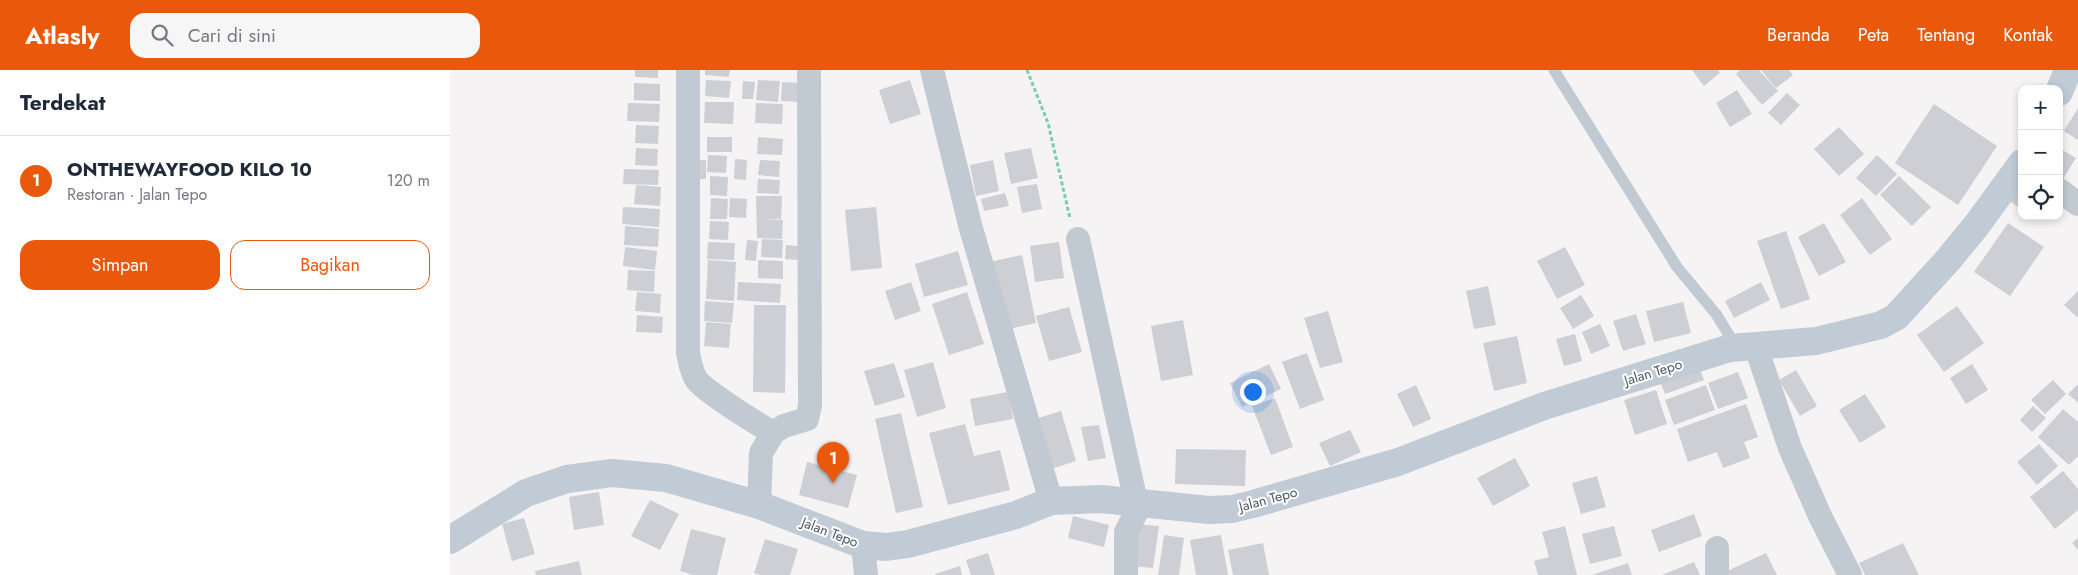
<!DOCTYPE html>
<html lang="id">
<meta charset="utf-8">
<style>
body{margin:0;font-family:Jost,sans-serif;background:#f6f6f7;color:#1f2937}
.controls{position:absolute;right:15px;top:15px;display:grid;overflow:hidden;border-radius:10px;box-shadow:0 2px 8px #0003}
.controls button{width:45px;height:45px;display:grid;place-items:center;padding:0;border:0;border-bottom:1px solid #e0e1e3;background:#fff;color:#1f2937;font:25px sans-serif}
.you{position:absolute;left:802px;top:321px;width:18px;height:18px;margin:-12px;border:4px solid #fff;border-radius:50%;background:#1a73e8;box-shadow:0 0 0 8px #1a73e833}
.badge{display:grid;place-items:center;width:32px;height:32px;border-radius:50%;background:#ea580c;color:#fff;font-size:16px;font-weight:700}
.pin{position:absolute;translate:-50% -41px;filter:drop-shadow(0 1px 2px #0008)}
.pin::after{content:'';position:absolute;top:26px;width:18px;height:15px;background:inherit;clip-path:polygon(0 0,100% 0,50% 100%)}
.list{margin:0;padding:0;list-style:none}
h2{display:flex;justify-content:space-between;align-items:center;height:65px;margin:0;padding:0 20px;font-size:21px}
h2 small{font-size:16px;font-weight:400;color:#747a83}
.list li{display:grid;grid-template-columns:32px 1fr auto;gap:15px;align-items:center;box-sizing:border-box;height:90px;padding:0 20px;border-top:1px solid #e0e1e3}
.list b{display:block;font-size:19px;white-space:nowrap}
.list p{margin:0;font-size:16px;white-space:nowrap;color:#747a83}
.list em{font-size:16px;font-style:normal;color:#747a83}
.actions{display:flex;gap:10px;padding:15px 20px}
.actions a{flex:1;padding:11px 0;border:1px solid #ea580c;border-radius:15px;text-align:center;font-size:18px;color:#ea580c}
.actions .main{background:#ea580c;color:#fff}
.icon{flex:none;width:28px;height:28px;fill:none;stroke:currentColor;stroke-width:2;stroke-linecap:round;stroke-linejoin:round}
.map{position:relative;flex:none;width:1628px;height:505px;overflow:hidden}
header{display:flex;align-items:center;gap:30px;box-sizing:border-box;height:70px;padding:0 25px;background:#ea580c;color:#fff}
header strong{font-size:24px}
nav{display:flex;gap:28px;margin-inline-start:auto;font-size:18px}
.search{width:350px;height:45px;background:#f6f6f7;display:flex;align-items:center;gap:12px;box-sizing:border-box;padding:0 18px;border-radius:15px;color:#747a83;font-size:19px}
main{display:flex}
aside{flex:1;background:#fff}
.map>svg:first-child{display:block}
.building{fill:#cdcfd5}
.lines{fill:none;stroke-linecap:round;stroke-linejoin:round}
.path{stroke:#7ad0a6;stroke-width:3;stroke-dasharray:4 2.5;stroke-linecap:butt}
.lane{stroke:#c1cad2;stroke-width:11}
.street{stroke:#c1cad2;stroke-width:24}
.secondary{stroke:#c1cbd6;stroke-width:28}
.labels{text-anchor:middle;dominant-baseline:central;stroke-width:4;stroke-linejoin:round;paint-order:stroke}
.street-label{font-size:14px;fill:#4a5661;stroke:#fff}
</style>
<header>
<strong>Atlasly</strong>
<div class="search"><svg class="icon" aria-label="search" viewBox="0 0 24 24"><circle cx="10" cy="10" r="6"/><path d="M15 15l6 6"/></svg>Cari di sini</div>
<nav><a>Beranda</a><a>Peta</a><a>Tentang</a><a>Kontak</a></nav>
</header>
<main>
<aside>
<h2>Terdekat<small></small></h2>
<ul class="list">
<li><span class="badge">1</span><div><b>ONTHEWAYFOOD KILO 10</b><p>Restoran · Jalan Tepo</p></div><em>120 m</em></li>
</ul>
<div class="actions"><a class="main">Simpan</a><a>Bagikan</a></div>
</aside>
<div class="map">
<svg width="1628" height="505" viewBox="0 0 1628 505">
<rect width="100%" height="100%" fill="#f5f3f3"/>
<path class="building" d="M185 0H208V8L185 7Z
M255 0H280L279 7 255 5Z
M1242 0H1268L1270 3 1254 16Z
M1290 0H1309L1328 21 1312 35 1286 4Z
M1311 0H1339L1343 5 1326 18Z
M256 10 281 11 279 28 255 26Z
M308 10 330 11 328 32 306 30Z
M460 10 471 44 440 54 429 20Z
M293 11 305 12 303 29H292Z
M332 12 350 13 349 32 331 31Z
M184 13 210 14V31L184 30Z
M1287 20 1302 44 1280 57 1266 33Z
M1337 23 1350 35 1331 55 1318 43Z
M255 32H284L283 54 254 53Z
M178 33 210 34 209 52 177 51Z
M306 33 333 34 332 54 305 53Z
M1484 34 1547 76 1508 135 1445 93Z
M1628 38V70L1614 61Z
M186 55 209 56 208 74 185 73Z
M1389 57 1414 84 1389 106 1364 79Z
M257 67H282V82H257Z
M308 67 333 69 332 85 307 84Z
M186 78 208 79 207 96 185 95Z
M581 78 588 108 561 114 554 83Z
M1609 78 1626 88 1613 109 1609 107Z
M258 85 277 86 276 103 257 102Z
M1427 85 1447 104 1426 126 1406 108Z
M285 89 297 90 296 110 284 109Z
M256 90V109H242V91Z
M310 90 330 91 329 107 308 105Z
M543 90 549 121 526 126 520 95Z
M174 99 209 100 208 115 173 114Z
M260 106 278 107 277 126 260 125Z
M1449 106 1481 137 1462 156 1430 125Z
M308 109 330 110 329 124 307 123Z
M587 114 592 139 572 143 567 117Z
M186 115 211 117 210 136 184 134Z
M1569 119 1572 120V140L1560 131Z
M555 123 559 136 534 141 531 129Z
M306 126H332L331 149H313L333 150 332 169 307 168Z
M261 128 278 129 277 149H260Z
M280 128 297 129 296 148 279 147Z
M1412 128 1442 169 1420 185 1390 145Z
M173 137 210 139 209 157 172 154Z
M426 137 432 198 401 201 395 140Z
M260 151 279 152 278 170 259 169Z
M1374 153 1396 192 1369 206 1348 167Z
M1558 153 1594 177 1560 226 1524 202Z
M175 156 209 159 208 177 174 175Z
M1336 161 1360 229 1331 239 1307 171Z
M312 169 333 170 332 188 311 187Z
M297 170 308 171 306 191 295 190Z
M258 172 285 173 284 190 257 189Z
M609 172 614 208 585 212 580 176Z
M336 175 348 176V190L335 189Z
M175 177 207 181 205 200 173 196Z
M1115 177 1135 215 1107 229 1087 191Z
M508 181 518 215 474 227 465 194Z
M572 185 586 253 554 260 539 192Z
M258 190 286 192 284 231 256 229Z
M308 190 333 191V209L308 208Z
M178 200 205 201 204 222 177 220Z
M288 212 331 214 330 233 287 230Z
M461 212 471 241 445 250 435 221Z
M1311 212 1320 230 1284 248 1275 231Z
M1038 216 1046 255 1024 259 1016 221Z
M1628 221V248L1614 235Z
M187 222 211 224 210 243 185 241Z
M517 222 534 274 499 285 482 234Z
M1131 225 1144 246 1123 259 1110 238Z
M255 231 284 233 282 253 254 251Z
M1233 232 1241 263 1204 272 1196 241Z
M304 235H336L335 323 303 322Z
M1507 236 1534 273 1494 302 1467 265Z
M619 237 632 282 599 291 586 246Z
M878 241 893 292 870 298 854 248Z
M1186 244 1196 274 1173 281 1163 251Z
M187 245 213 247 212 263 186 262Z
M733 250 743 305 711 311 701 256Z
M256 252 281 254 279 278 254 276Z
M1150 254 1160 276 1141 284 1132 262Z
M1125 264 1132 291 1114 296 1106 269Z
M1067 266 1077 313 1044 321 1033 273Z
M857 283 874 330 850 339 832 292Z
M483 292 496 338 467 347 454 300Z
M444 293 455 327 425 336 414 301Z
M819 294 831 319 792 337 780 313Z
M1522 294 1538 320 1516 334 1500 308Z
M1249 297 1254 310 1215 324 1210 311Z
M1346 300 1367 336 1350 346 1329 310Z
M1288 302 1298 328 1268 339 1258 313Z
M1603 310 1616 324 1595 344 1581 330Z
M1628 314V333L1618 324Z
M966 315 981 349 963 357 947 324Z
M1256 315 1265 340 1224 355 1215 330Z
M1206 320 1217 354 1185 365 1174 330Z
M558 322 563 349 525 356 520 329Z
M1415 324 1436 357 1410 373 1389 340Z
M825 328 843 377 821 385 802 336Z
M1296 334 1308 367 1294 372 1300 388 1273 398 1267 382 1238 392 1227 359Z
M1583 336 1596 348 1582 362 1570 350Z
M1613 339 1628 352V386L1619 395 1588 367Z
M611 341 626 391 598 400 582 350Z
M451 343 473 437 446 443 425 349Z
M515 354 524 386 550 380 560 420 498 435 479 363Z
M649 355 656 388 638 391 631 357Z
M900 360 911 382 880 396 869 373Z
M1589 374 1608 396 1587 415 1567 392Z
M726 379 796 380 795 416 725 414Z
M1065 388 1080 416 1043 436 1027 408Z
M357 392 407 405 398 438 349 425Z
M1613 401 1628 419V440L1605 459 1580 427Z
M1147 406 1156 437 1131 444 1122 413Z
M149 422 154 455 124 460 119 427Z
M200 430 229 444 210 480 181 466Z
M1244 444 1252 466 1209 482 1201 460Z
M623 446 659 455 654 477 618 468Z
M74 448 85 484 62 491 52 454Z
M685 454 709 456 703 498 680 496Z
M1115 456 1127 505H1088L1084 491 1099 487 1092 462Z
M1164 456 1172 486 1140 494 1132 464Z
M241 459 276 468 267 505H243L230 501Z
M714 465 734 468 729 505H708Z
M771 465 778 505H746L740 470Z
M1628 468V480L1622 473Z
M315 469 348 479 340 505H311L304 503Z
M813 473 819 505H783L778 480Z
M1453 473 1469 505H1415L1409 493Z
M538 483 545 505H521L516 490Z
M1316 483 1327 505H1279L1277 501Z
M129 491 132 505H86L85 501Z
M1244 492 1250 505H1212Z
M1178 493 1182 505H1142Z
M510 496 512 505H485V504Z"/>
<g class="lines">
<path class="path" d="M577 0 598 53 620 148"/>
<path class="lane" d="M1104 0 1227 197 1266 244 1279 265 1280 278"/>
<path class="street" d="M238 0V283C240 291 241 301 246 309 254 321 308 354 323 363L334 356 357 349 360 335 359 0
M482 0 520 155 601 431
M1609 120 1628 134
M628 169 686 432
M1306 277 1340 378 1370 446 1400 505
M309 435 311 383 323 363
M413 475 416 505
M676 505V462L690 435
M1267 505V478"/>
<path class="secondary" d="M1609 22 1618 0
M0 470 76 423 117 409 162 403 216 408 309 435 413 475 436 477 458 474 566 445 601 431 651 429 759 440 782 439 803 434 948 392 1094 336 1280 278 1366 271 1431 255 1446 247 1498 190 1526 156 1572 93"/>
</g>
<g class="labels">
<g class="street-label">
<text transform="translate(1203 302) rotate(-17)">Jalan Tepo</text>
<text transform="translate(818 429) rotate(-15)">Jalan Tepo</text>
<text transform="translate(380 462) rotate(21)">Jalan Tepo</text>
</g>
</g>
</svg>
<div class="controls">
<button>+</button>
<button>−</button>
<button><svg class="icon" aria-label="locate" viewBox="0 0 24 24"><circle cx="12" cy="12" r="6"/><path d="M12 2v4M12 18v4M2 12h4M18 12h4"/></svg></button>
</div>
<div class="you"></div>
<div class="pin badge" style="left:383px;top:413px">1</div>
</div>
</main>
